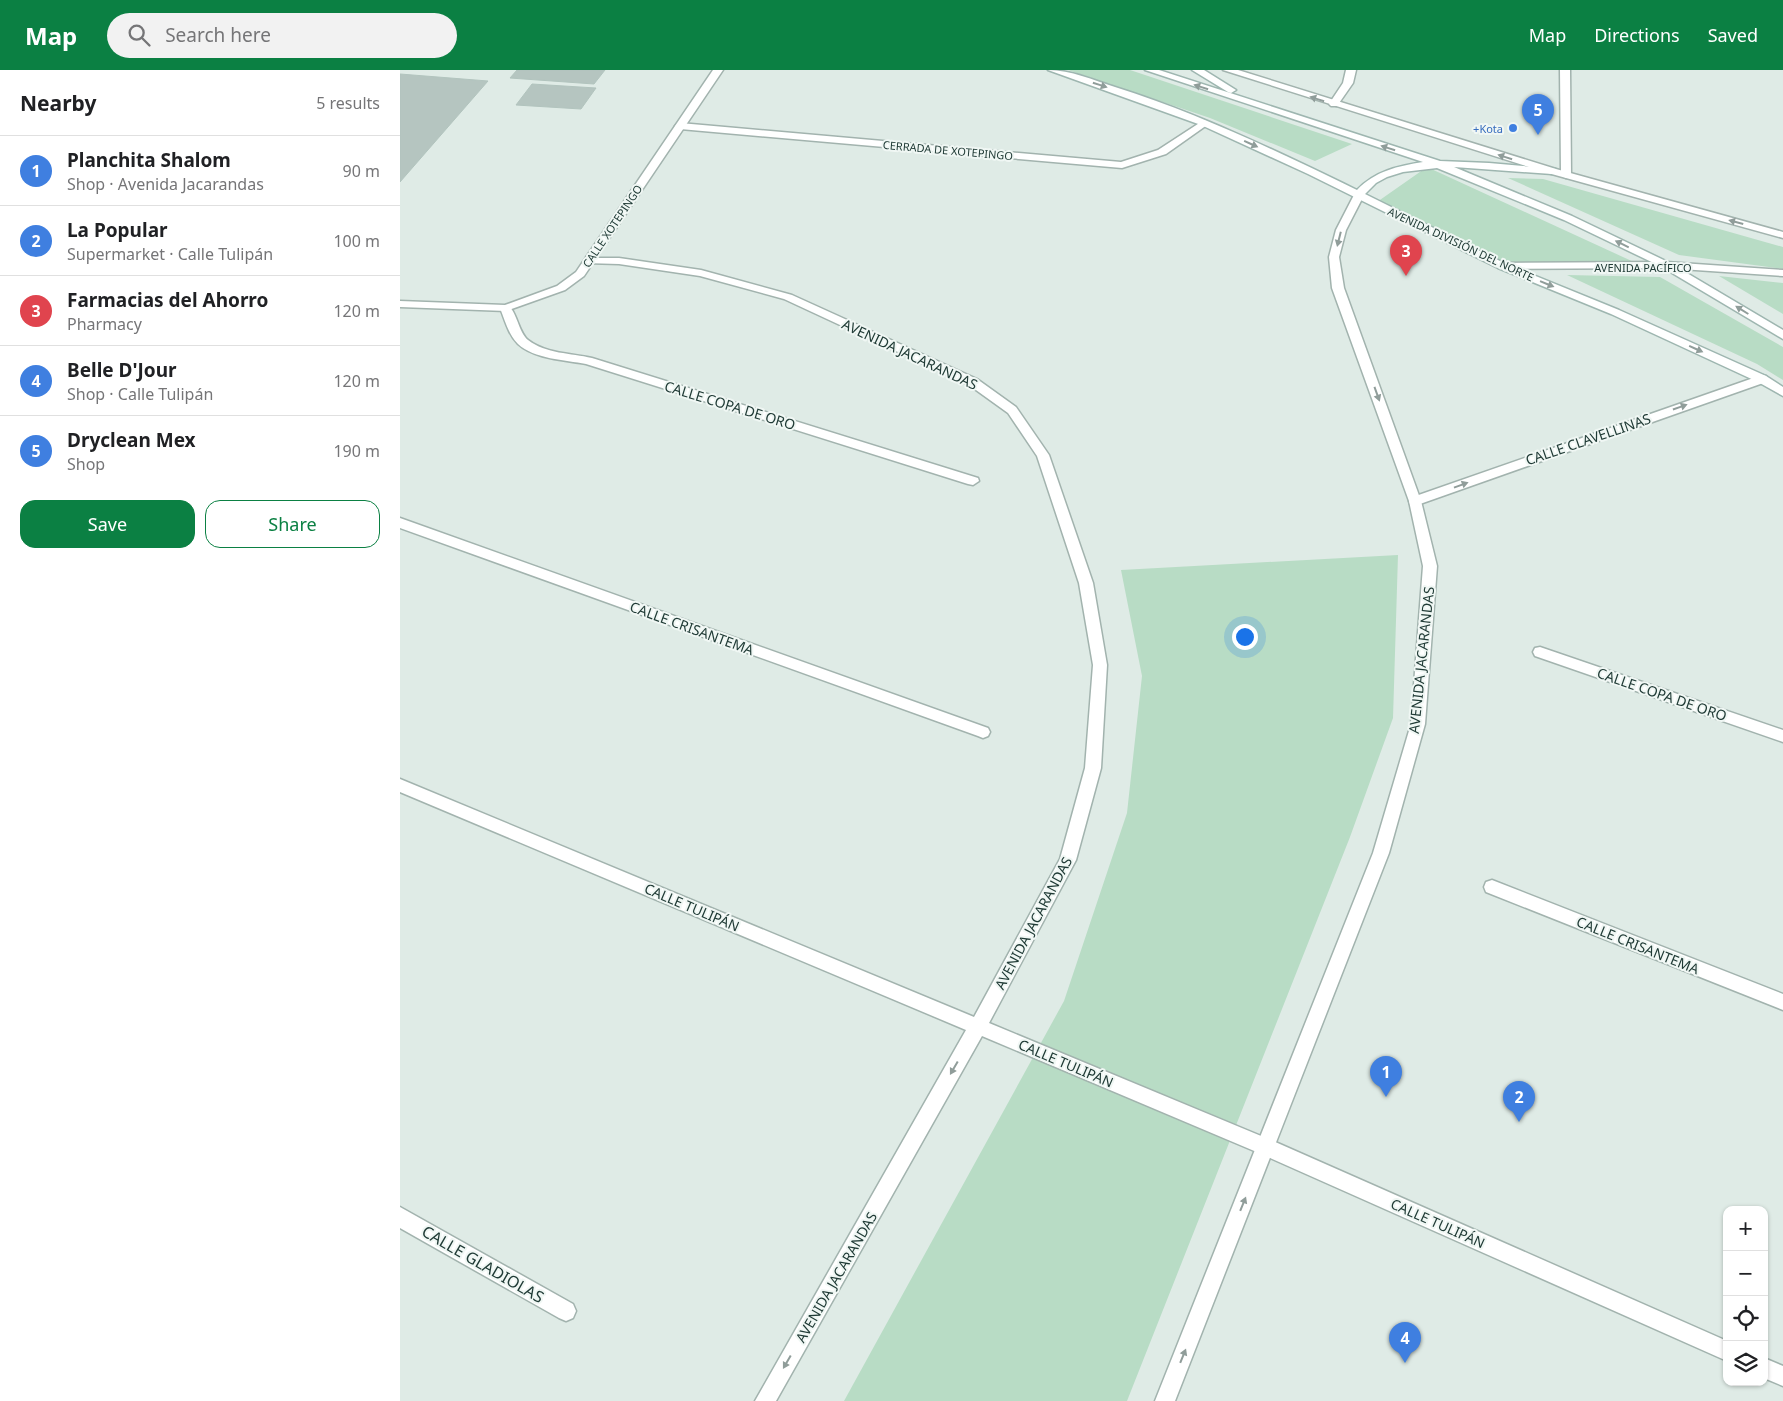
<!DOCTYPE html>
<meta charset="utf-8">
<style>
body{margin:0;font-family:"Noto Sans",sans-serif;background:#f2f2f2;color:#202124}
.controls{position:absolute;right:15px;bottom:15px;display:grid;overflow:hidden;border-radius:10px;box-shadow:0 1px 4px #0004}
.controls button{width:45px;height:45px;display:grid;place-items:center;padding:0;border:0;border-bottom:1px solid #e0e0e0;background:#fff;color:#202124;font:25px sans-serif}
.you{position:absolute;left:844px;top:566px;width:18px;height:18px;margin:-12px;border:4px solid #fff;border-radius:50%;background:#1a73e8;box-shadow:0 0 0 8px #1a73e833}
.badge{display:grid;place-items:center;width:32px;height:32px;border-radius:50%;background:#0b8043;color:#fff;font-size:16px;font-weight:700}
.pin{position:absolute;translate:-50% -41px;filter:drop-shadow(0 1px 2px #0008)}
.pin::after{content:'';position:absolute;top:26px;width:18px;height:15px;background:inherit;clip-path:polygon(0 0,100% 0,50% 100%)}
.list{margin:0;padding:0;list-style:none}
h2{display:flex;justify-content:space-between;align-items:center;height:65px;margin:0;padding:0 20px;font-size:21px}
h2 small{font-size:16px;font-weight:400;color:#757577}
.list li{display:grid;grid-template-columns:32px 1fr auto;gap:15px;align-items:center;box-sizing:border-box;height:70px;padding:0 20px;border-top:1px solid #e0e0e0}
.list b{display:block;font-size:19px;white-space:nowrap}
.list p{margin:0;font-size:16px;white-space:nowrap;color:#757577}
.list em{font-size:16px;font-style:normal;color:#757577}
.actions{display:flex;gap:10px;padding:15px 20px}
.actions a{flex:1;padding:11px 0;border:1px solid #0b8043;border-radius:15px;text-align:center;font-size:18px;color:#0b8043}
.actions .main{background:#0b8043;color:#fff}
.icon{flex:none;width:28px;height:28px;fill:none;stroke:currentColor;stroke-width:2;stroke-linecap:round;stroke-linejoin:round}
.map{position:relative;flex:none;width:1383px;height:1331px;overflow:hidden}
header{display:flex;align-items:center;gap:30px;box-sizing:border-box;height:70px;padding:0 25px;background:#0b8043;color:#fff}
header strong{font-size:24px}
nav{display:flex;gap:28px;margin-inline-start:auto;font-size:18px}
.search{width:350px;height:45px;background:#f2f2f2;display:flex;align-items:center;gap:12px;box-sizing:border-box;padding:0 18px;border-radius:28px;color:#757577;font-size:19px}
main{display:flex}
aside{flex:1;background:#fff}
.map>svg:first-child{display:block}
.green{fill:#b8dcc5}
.building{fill:#b5c5c0;stroke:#b2c4be}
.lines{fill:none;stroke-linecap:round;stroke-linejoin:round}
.minor-casing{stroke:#a2b3ae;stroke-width:3}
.tertiary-casing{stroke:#a2b3ae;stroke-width:3}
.secondary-casing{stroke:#9eb6b0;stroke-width:3}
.minor{fill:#fff;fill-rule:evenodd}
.tertiary{fill:#fff;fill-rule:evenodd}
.secondary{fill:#fff;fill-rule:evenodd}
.oneway{fill:#909d9a}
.shop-dot{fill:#3f7fe0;stroke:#f0f7f4;stroke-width:2}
.labels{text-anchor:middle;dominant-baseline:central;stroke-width:4;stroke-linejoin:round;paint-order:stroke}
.far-shop-label{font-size:11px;fill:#366cbe;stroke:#f0f7f4;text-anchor:end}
.far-street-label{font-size:11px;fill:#203b36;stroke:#f0f7f4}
.street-label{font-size:14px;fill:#203b36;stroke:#f0f7f4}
.near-street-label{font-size:16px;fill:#203b36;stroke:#f0f7f4}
</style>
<header>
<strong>Map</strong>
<div class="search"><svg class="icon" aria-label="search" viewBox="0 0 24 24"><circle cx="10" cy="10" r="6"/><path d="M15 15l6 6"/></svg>Search here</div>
<nav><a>Map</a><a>Directions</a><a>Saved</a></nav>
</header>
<main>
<aside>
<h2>Nearby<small>5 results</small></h2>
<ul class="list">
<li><span class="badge" style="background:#3f7fe0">1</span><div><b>Planchita Shalom</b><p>Shop · Avenida Jacarandas</p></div><em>90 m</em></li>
<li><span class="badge" style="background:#3f7fe0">2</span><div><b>La Popular</b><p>Supermarket · Calle Tulipán</p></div><em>100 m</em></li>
<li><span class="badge" style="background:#e0444e">3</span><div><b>Farmacias del Ahorro</b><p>Pharmacy</p></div><em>120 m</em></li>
<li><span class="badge" style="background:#3f7fe0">4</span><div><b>Belle D'Jour</b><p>Shop · Calle Tulipán</p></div><em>120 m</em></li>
<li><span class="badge" style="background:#3f7fe0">5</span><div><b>Dryclean Mex</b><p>Shop</p></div><em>190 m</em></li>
</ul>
<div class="actions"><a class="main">Save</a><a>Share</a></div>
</aside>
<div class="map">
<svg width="1383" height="1331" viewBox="0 0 1383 1331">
<rect width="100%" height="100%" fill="#dfebe6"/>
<path class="green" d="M668 0H730L952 74 915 91 810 48Z
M1027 97 1236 193 1102 192 977 132Z
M1108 108 1143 109 1383 177V199L1279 185Z
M1167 205 1260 207 1383 277V310L1357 294Z
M1319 206 1383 213V244Z
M998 485 993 648 950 767 727 1331H444L664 931 727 743 742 606 721 500Z"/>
<path class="building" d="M117 0H205L194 14 110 8Z
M0 4 88 11 0 112Z
M132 14 196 18 181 39 116 35Z"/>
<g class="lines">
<defs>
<path id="minor" d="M946 0H956L953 13 937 36H931L929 34 943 13Z
M1160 0H1170L1171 105 1166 108 1161 105Z
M804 50 809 53 807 55 766 84 722 98 280 59 275 56 280 53 721 92 758 80Z
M189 188H219L301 200 392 225 577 309 616 337 649 385 693 513 707 595 701 698 676 790 589 953 873 1071 1327 1271V1291L859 1083 582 966 376 1331H355L566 960 0 722V709L574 947 660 789 685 698 693 595 679 513 637 386 608 343 569 315 384 229 300 206 219 194 185 193 184 191 185 189Z
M106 235C116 237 118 262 128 270 146 284 171 283 192 288L578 408 579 411 573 415 568 414 186 294C165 290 134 289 118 274 108 264 105 250 100 238Z
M1362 305 1366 306 1368 309 1366 312 1020 434H1010L1009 431 1010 428Z
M0 448 588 658 590 662 588 666 583 668 578 666 0 458Z
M1140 577 1383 660V672L1135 586 1133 582 1135 578Z
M1092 810 1383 924V940L1086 822 1084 817 1086 812Z
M0 1137 173 1234 176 1241 173 1248 166 1251 159 1248 0 1158Z
M1364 1288 1383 1296V1316L1364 1308Z"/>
<path id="tertiary" d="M313 0H323L184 206 165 220 106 241 0 237V231L105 235 157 216 176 202Z
M823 0H838L1156 99 1383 162V168L1148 103Z
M959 122 964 125 946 160 939 187 944 218 1021 431 1037 496 1025 654 989 783 775 1331H755L973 783 1011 654 1023 496 1009 431 932 218 929 187 936 160 954 125Z
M1266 192 1383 200V206L1266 198 1102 199 1097 196 1102 193Z"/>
<path id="secondary" d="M648 0C671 0 693 10 715 17 798 43 879 82 957 120 975 101 998 96 1023 92L745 0H759L1040 91 1089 93 1156 99V103L1152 104 1054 97 1172 146 1270 193 1383 260V269L1262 197 1164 150 1037 98 1003 102 987 107 976 113 965 124 1106 194 1219 240 1366 306 1383 317V326L1358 312 1211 244 1098 198 908 104 801 55Z
M792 0H804L836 20 831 23 828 22Z"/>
</defs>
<use href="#minor" class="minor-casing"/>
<use href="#tertiary" class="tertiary-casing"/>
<use href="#secondary" class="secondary-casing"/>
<use href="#minor" class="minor"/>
<use href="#tertiary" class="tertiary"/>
<use href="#secondary" class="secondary"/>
</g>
<defs><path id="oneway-solid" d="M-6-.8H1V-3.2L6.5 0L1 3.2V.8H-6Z" transform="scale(1.25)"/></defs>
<g class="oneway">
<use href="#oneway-solid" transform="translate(700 15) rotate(18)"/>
<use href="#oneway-solid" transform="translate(801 17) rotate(-162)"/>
<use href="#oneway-solid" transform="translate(917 29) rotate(-162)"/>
<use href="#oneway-solid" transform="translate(851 74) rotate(24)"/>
<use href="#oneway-solid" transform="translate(988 78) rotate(-162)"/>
<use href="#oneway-solid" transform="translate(1105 87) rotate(-162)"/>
<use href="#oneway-solid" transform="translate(1336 152) rotate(-165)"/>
<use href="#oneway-solid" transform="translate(939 169) rotate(104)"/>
<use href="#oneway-solid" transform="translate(1222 174) rotate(-154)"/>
<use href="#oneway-solid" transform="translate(1147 214) rotate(22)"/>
<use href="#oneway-solid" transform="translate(1342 240) rotate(-148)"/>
<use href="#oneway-solid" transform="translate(1296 279) rotate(24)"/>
<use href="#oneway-solid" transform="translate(977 324) rotate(70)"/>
<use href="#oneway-solid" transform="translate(1280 337) rotate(-19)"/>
<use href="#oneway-solid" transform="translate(1061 415) rotate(-20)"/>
<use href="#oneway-solid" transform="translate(554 998) rotate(120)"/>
<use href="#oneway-solid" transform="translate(843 1134) rotate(-68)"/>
<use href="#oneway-solid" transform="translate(783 1286) rotate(-68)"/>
<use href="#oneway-solid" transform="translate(387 1292) rotate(120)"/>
</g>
<circle class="shop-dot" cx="1113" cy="58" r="5"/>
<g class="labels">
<g class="far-shop-label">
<text x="1103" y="58">+Kota</text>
</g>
<g class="far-street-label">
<text transform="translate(548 80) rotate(5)">CERRADA DE XOTEPINGO</text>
<text transform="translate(212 156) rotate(-56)">CALLE XOTEPINGO</text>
<text transform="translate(1061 174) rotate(25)">AVENIDA DIVISIÓN DEL NORTE</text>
<text x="1243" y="197">AVENIDA PACÍFICO</text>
</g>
<g class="street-label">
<text transform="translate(510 284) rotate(25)">AVENIDA JACARANDAS</text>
<text transform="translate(330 335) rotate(17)">CALLE COPA DE ORO</text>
<text transform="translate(1188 369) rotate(-19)">CALLE CLAVELLINAS</text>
<text transform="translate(292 558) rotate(20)">CALLE CRISANTEMA</text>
<text transform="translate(1021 590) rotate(-84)">AVENIDA JACARANDAS</text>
<text transform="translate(1262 624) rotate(19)">CALLE COPA DE ORO</text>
<text transform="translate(292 837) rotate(23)">CALLE TULIPÁN</text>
<text transform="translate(633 853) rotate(-62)">AVENIDA JACARANDAS</text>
<text transform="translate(1238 875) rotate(22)">CALLE CRISANTEMA</text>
<text transform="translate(666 993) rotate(23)">CALLE TULIPÁN</text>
<text transform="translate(1038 1153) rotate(24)">CALLE TULIPÁN</text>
<text transform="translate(436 1207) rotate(-60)">AVENIDA JACARANDAS</text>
</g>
<g class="near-street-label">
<text transform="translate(83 1194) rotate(30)">CALLE GLADIOLAS</text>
</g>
</g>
</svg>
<div class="controls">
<button>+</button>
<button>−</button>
<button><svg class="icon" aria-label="locate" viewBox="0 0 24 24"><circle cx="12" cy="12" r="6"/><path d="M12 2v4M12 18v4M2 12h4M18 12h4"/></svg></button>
<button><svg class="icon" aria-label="layers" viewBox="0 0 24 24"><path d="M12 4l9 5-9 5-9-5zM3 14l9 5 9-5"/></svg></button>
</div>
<div class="you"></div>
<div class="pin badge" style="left:986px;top:1027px;background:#3f7fe0">1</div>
<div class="pin badge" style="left:1119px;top:1052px;background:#3f7fe0">2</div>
<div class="pin badge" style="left:1006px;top:206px;background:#e0444e">3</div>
<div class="pin badge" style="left:1005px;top:1293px;background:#3f7fe0">4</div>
<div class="pin badge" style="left:1138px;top:65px;background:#3f7fe0">5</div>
</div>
</main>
